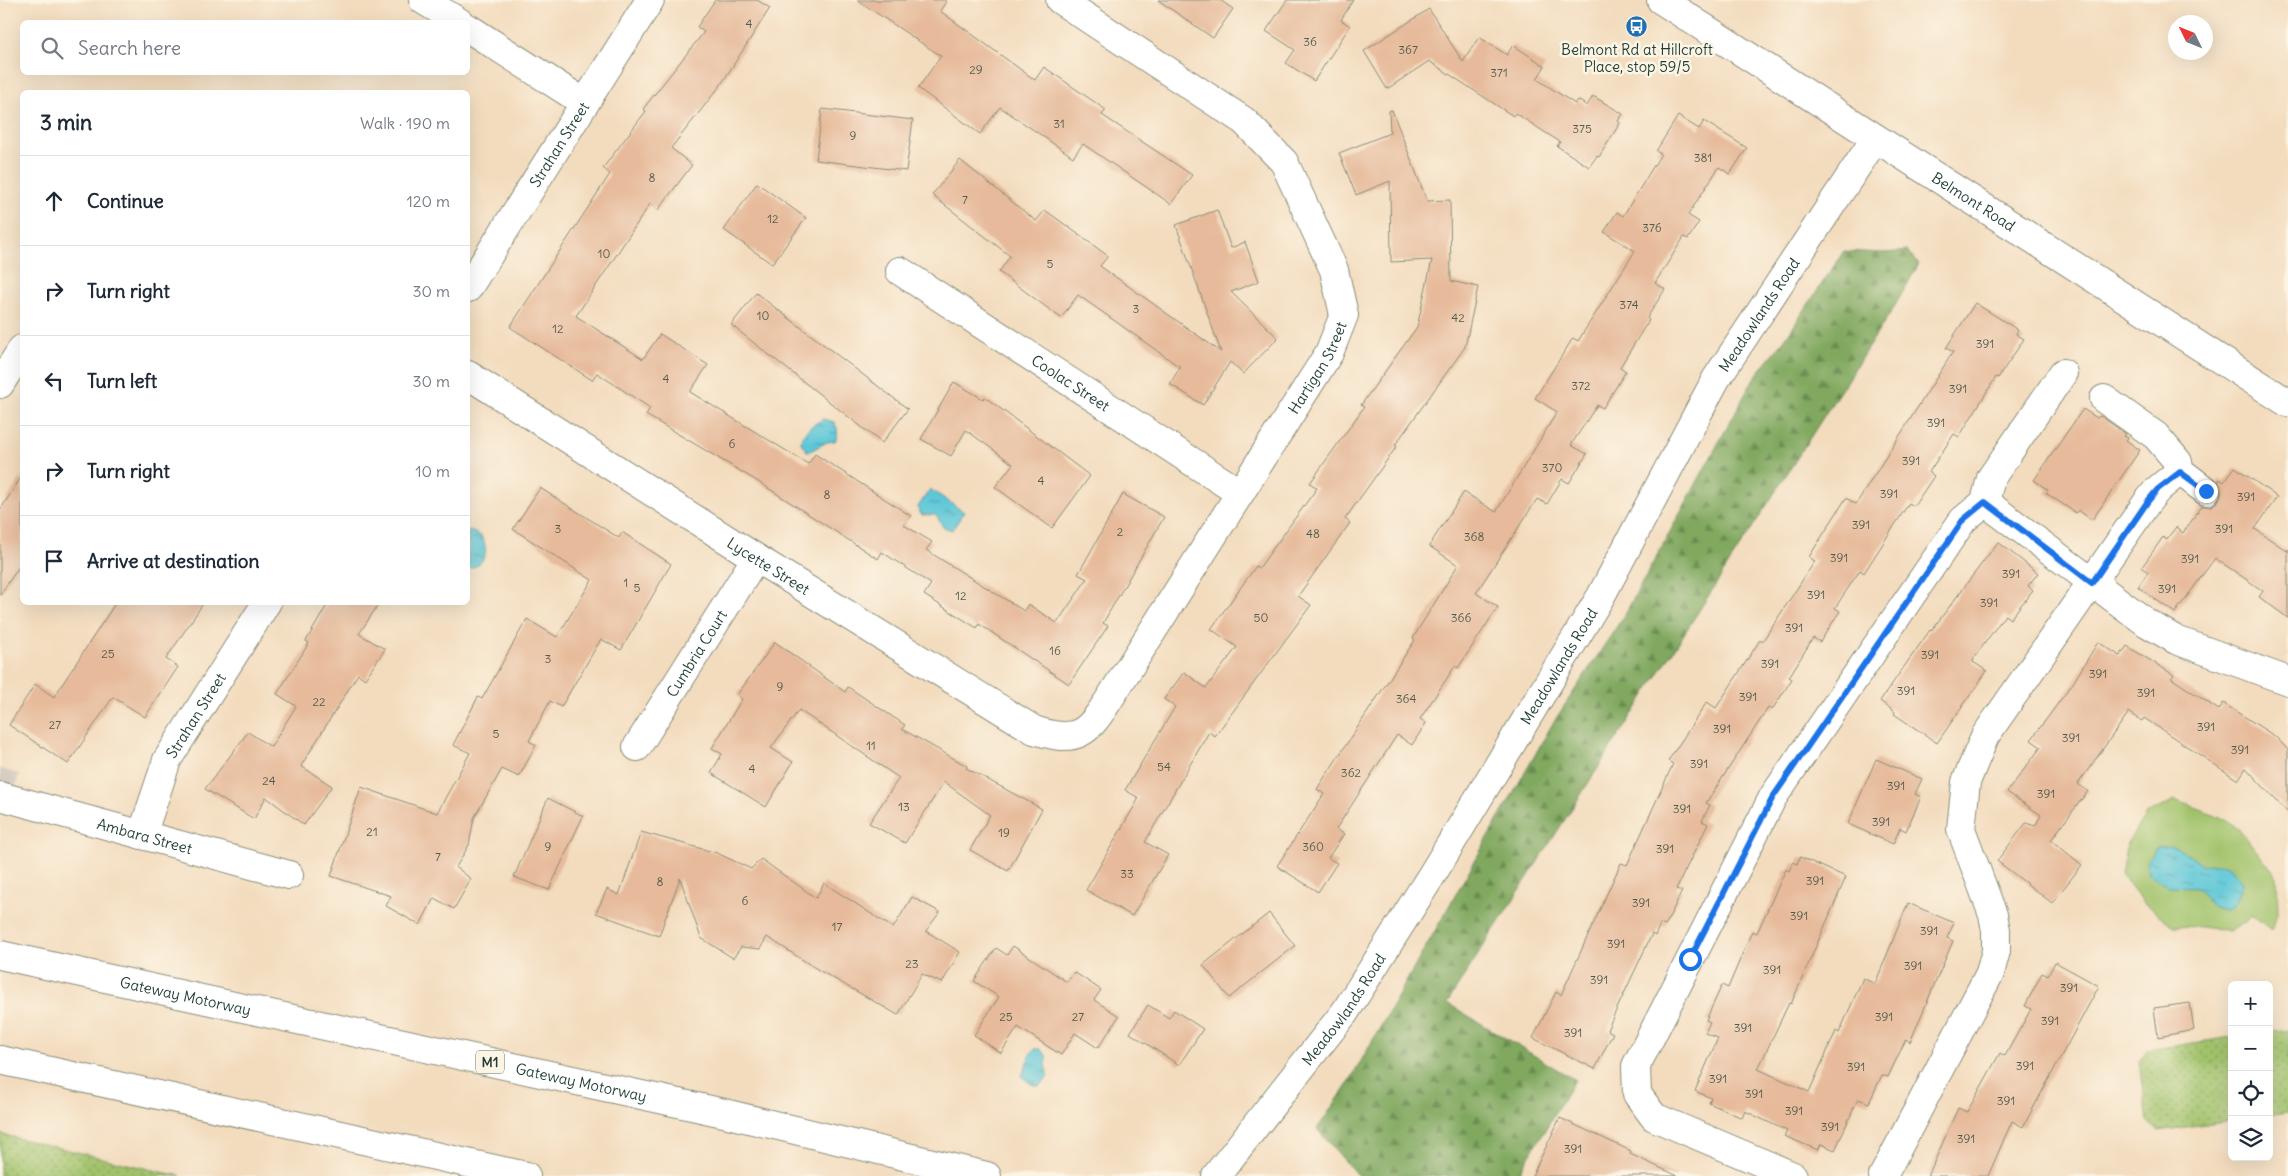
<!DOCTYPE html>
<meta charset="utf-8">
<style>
body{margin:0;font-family:Delius,sans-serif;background:#f2f2f3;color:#1f2937}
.controls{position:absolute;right:15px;bottom:15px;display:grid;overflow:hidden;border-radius:8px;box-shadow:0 5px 20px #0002}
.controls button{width:45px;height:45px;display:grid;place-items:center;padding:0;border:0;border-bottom:1px solid #e0e1e3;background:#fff;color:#1f2937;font:25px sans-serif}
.compass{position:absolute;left:2168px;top:15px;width:45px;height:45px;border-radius:50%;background:#fff;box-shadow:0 5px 20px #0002;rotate:313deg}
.stop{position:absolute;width:15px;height:15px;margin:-11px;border:4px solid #1a73e8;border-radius:50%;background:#fff}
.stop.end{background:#1a73e8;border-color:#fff;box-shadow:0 1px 5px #0008}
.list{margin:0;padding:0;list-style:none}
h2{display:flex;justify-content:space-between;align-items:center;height:65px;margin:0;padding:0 20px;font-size:21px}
h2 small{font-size:16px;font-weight:400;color:#747a83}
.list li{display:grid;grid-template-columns:32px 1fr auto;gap:15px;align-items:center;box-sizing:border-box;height:90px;padding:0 20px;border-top:1px solid #e0e1e3}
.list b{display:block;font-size:19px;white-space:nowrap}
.list em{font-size:16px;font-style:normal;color:#747a83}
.icon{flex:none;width:28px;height:28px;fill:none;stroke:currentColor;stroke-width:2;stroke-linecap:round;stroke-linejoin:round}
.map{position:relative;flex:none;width:2288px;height:1176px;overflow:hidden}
.search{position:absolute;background:#fff;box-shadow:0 5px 20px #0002;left:20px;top:20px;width:450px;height:55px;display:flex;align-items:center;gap:12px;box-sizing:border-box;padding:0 18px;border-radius:8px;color:#747a83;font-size:19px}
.panel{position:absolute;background:#fff;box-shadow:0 5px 20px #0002;left:20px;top:90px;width:450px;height:515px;border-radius:8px}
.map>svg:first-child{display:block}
.industrial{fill:#cbc3b8}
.grass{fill:#a1c26b;stroke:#608050}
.forest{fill:url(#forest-firs);stroke:#50724a}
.park{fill:url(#park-dots);stroke:#608050}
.water{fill:url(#water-ripples);stroke:#3e8286}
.building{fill:#e6ba9a}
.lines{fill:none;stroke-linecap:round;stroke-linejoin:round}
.minor-casing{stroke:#898c79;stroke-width:30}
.major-casing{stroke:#898c79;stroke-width:30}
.highway-casing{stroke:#898c79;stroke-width:30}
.minor{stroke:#fff;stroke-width:28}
.major{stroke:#fff;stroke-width:28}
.highway{stroke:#fff;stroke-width:28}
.route{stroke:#1a73e8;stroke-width:6}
.labels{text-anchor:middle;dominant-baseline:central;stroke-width:5;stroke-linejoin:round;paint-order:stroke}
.number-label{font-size:12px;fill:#515c4e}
.shield{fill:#fcf5e5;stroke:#617469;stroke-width:1}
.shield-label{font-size:14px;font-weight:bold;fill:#1f3d34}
.poi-label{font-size:15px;fill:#1f3d34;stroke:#fcf5e5}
.street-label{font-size:15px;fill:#1f3d34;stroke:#fcf5e5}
</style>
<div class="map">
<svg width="2288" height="1176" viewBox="0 0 2288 1176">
<defs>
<pattern id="forest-firs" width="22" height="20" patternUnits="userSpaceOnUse" patternTransform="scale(1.25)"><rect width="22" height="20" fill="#80a85f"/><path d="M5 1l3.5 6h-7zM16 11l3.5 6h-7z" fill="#688a4f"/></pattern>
<pattern id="park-dots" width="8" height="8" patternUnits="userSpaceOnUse" patternTransform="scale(1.25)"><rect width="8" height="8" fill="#a1c26b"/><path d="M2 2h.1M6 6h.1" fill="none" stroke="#839f59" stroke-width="1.8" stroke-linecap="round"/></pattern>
<pattern id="water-ripples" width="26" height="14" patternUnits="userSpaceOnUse" patternTransform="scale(1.25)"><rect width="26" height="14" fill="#5dc7d8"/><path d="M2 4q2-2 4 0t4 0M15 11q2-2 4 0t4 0" fill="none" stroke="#4ca3b0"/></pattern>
</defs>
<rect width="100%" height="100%" fill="#fcf5e5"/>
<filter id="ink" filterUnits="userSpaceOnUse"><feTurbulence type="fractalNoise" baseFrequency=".02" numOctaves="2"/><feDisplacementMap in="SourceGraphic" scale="10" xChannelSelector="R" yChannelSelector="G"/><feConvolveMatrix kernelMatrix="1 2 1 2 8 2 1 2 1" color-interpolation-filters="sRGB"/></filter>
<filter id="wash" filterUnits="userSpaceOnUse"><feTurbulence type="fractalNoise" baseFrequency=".0096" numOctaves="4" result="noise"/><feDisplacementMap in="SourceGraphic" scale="20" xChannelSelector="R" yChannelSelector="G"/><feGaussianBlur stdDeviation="1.12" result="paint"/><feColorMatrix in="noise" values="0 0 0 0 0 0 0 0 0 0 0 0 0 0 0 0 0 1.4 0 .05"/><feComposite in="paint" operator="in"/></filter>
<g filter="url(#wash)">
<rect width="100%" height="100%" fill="#f3dcbe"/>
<path class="industrial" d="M0 769 19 774 9 812 0 809Z"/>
<path class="grass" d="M2174 800 2219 816 2240 830 2277 877 2278 914 2271 930 2252 915 2248 920 2229 932 2202 927 2173 926 2145 904 2121 874 2127 843 2146 815Z"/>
<path class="forest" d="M1844 251 1883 253 1907 251 1919 264 1896 304 1447 1003 1575 1080 1517 1176H1358L1317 1129 1348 1084 1553 723 1625 614 1754 378 1785 339Z"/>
<path class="park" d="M2288 1029V1112L2269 1115V1032Z
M2232 1037V1120L2159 1131 2147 1122 2139 1062 2147 1050Z
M0 1134 166 1173 181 1176H0Z"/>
<path class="water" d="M823 419 834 422C838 429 839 433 835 441L827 442 808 452 801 443C802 430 812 426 823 419Z
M930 489 964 512 952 530 943 527 936 515H922L919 512 918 507Z
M468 530 481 536C490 551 485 565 468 569Z
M2173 846 2182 850 2202 865C2221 862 2233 864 2242 883L2236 900 2229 909C2204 910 2211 898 2196 887L2167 886 2148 874 2147 861 2155 848Z
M1035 1049H1040L1048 1057 1046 1063 1048 1077 1039 1086 1031 1084 1022 1076 1030 1054Z"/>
<g id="blocks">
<path class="building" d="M715 0H757L770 8 720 86 671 148 692 165 658 210 650 204 576 316 643 359 660 334 708 365 690 392 808 464 815 454 911 516 904 525 932 542 926 550 1024 611 1028 604 1057 623 1087 579 1078 574 1123 494 1164 517 1103 623 1108 626 1069 684 979 624 977 628 924 595 931 584 882 552 878 559 757 481 646 415 650 408 597 373 592 380 510 327 610 174 603 168 646 111 643 109 704 32 697 27Z
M857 0H947L940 11 1035 80 1044 67 1106 110 1102 115 1192 175 1171 204 1083 144 1073 157 1000 107 980 134 918 88 941 56Z
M1158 0H1220L1233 9 1213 38Z
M1287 0H1353L1341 20 1350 26 1314 81 1286 63 1295 50 1266 31Z
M1429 9 1463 62 1479 37 1507 55 1513 45 1545 66 1537 79 1575 104 1578 100 1587 106 1593 96 1623 114 1618 121 1620 123 1599 157 1597 156 1589 167 1557 146 1560 142 1515 113 1513 116 1429 61 1387 89 1364 51Z
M822 109 913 120 906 171 816 160Z
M1392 110 1427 201 1450 200 1451 281 1478 287 1465 347 1395 445 1397 446 1345 519 1350 523 1298 596 1311 605 1215 736 1209 732 1145 842 1168 855 1132 916 1086 890 1139 798 1125 790 1175 707 1164 699 1184 672 1206 688 1237 647 1211 629 1256 566 1259 568 1317 488 1310 483 1364 407 1361 405 1417 327 1432 260 1391 262 1390 181 1356 195 1339 153 1390 133 1389 111Z
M1678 116 1699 129 1704 121 1747 148 1730 174 1719 167 1688 215 1699 222 1688 239 1684 237 1655 283 1665 289 1647 318 1649 320 1620 367 1626 371 1603 408 1597 405 1571 445 1587 454 1569 483 1562 479 1547 504 1537 499 1476 593 1498 607 1458 668 1455 666 1420 719 1426 723 1412 745 1397 735 1336 829 1344 834 1328 858 1337 863 1318 892 1277 866 1324 794 1317 789 1415 640 1413 638 1458 565 1429 546 1464 492 1496 512 1557 412 1535 398 1573 338 1578 341 1635 251 1604 232 1617 212 1623 216 1661 154 1656 151Z
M960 160 1036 221 1045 210 1108 256 1100 266 1221 352 1176 225 1217 210 1231 248 1245 242 1259 281 1231 292 1278 338 1243 374 1230 362 1203 405 1170 384 1180 367 1078 295 1061 318 999 272 1010 256 932 195Z
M757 183 806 218 772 264 724 230Z
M756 293 908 409 882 443 731 325Z
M1975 303 2018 330 2016 334 2024 339 1998 378 1996 377 1959 437 1954 434 1929 472 1934 476 1914 506 1909 503 1864 573 1860 570 1835 608 1840 611 1820 642 1813 638 1789 677 1792 679 1772 710 1768 708 1706 803 1710 805 1702 821 1708 824 1676 889 1682 891 1665 926 1660 924 1655 936 1652 934 1607 1030 1613 1033 1595 1069 1533 1038 1556 992 1561 995 1621 863 1627 865 1673 764 1668 761 1707 702 1716 708 1760 640 1762 642 1815 561 1809 557 1846 498 1856 504 1953 352 1946 348Z
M954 382 983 399 985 397 1090 476 1052 528 995 487 1013 464 966 430 951 456 921 439Z
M2083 409 2097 418 2099 416 2102 417 2126 434 2124 436 2128 438 2126 440 2140 450 2092 520 2078 510 2076 513 2046 493 2048 490 2034 480Z
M2235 467 2277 497 2255 529 2287 551 2288 549V618L2259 597 2263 591 2215 558 2175 613 2138 587 2148 572 2142 567 2163 537 2166 540 2176 527 2183 533 2202 506H2211L2218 501 2221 493 2218 482 2220 479 2224 482Z
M22 476V562L0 595V510Z
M540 488 619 538 622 532 671 564 621 650 601 639 561 707 550 701 529 741 536 745 519 777 502 769 474 818 469 845 456 867 471 879 454 909 434 898 420 925 386 906 391 896 331 876 361 787 437 813 470 753 453 745 478 697 482 699 527 619 557 637 592 580 513 529Z
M1998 542 2038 573 2028 586 2033 590 2010 619 2005 615 1974 658 1973 662 1987 671 1937 743 1894 714 1895 712 1880 701 1930 630 1931 631Z
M116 602H204L166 659 178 667 145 717 113 697 68 764 9 725 35 684 54 697Z
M329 602H380L359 634 385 649 365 679 358 674 301 766 332 786 304 825 266 797 254 819 205 789 248 732 271 747 296 706 277 694 309 643 306 641Z
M775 642 845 692 848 687 905 725 902 729 967 766 966 768 1042 809 1008 871 970 850 990 815 944 782 905 843 869 823 899 778 799 710 771 748 793 762 766 807 711 773 722 754 712 748 742 699 737 695Z
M2098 642 2120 656 2127 646 2174 675 2171 678 2219 710 2223 703 2276 737 2288 750V813L2246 768 2238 780 2144 718 2142 721 2129 712 2078 784 2088 791 2051 840 2082 865 2052 903 1997 861 2026 823 2035 826 2041 815 2007 792 2041 747 2031 740 2073 683Z
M1876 759 1922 779 1915 794 1921 797 1906 831 1900 828 1893 844 1848 824Z
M548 798 583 816 549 890 514 877Z
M641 832 717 853 751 869 761 859 816 898 824 883 893 928 912 897 940 912 926 931 960 952 942 983 922 974 898 1015 817 969 767 937 760 949 741 947 733 958 701 938 680 878 659 936 596 913 607 889 619 895Z
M1800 857 1846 877 1791 1004 1789 1003 1758 1069 1809 1092 1836 1031 1839 1033 1863 978 1875 984 1908 903 1954 923 1947 938 1953 941 1910 1042 1906 1039 1888 1077 1882 1075 1869 1103 1858 1099 1835 1150 1821 1144 1818 1150 1784 1136 1787 1131 1745 1111 1742 1118 1709 1103 1711 1098 1695 1091 1718 1038 1705 1033 1710 1022 1706 1020 1722 985 1728 988 1752 931 1757 933 1786 869 1789 871 1793 862 1797 864Z
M1269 913 1295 946 1229 998 1203 965Z
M1013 946 1067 982 1074 972 1101 990 1094 1000 1119 1016 1098 1048 1075 1033 1061 1055 1018 1027 1001 1053 974 1035 999 997 974 981 996 948 1007 955Z
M2055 962 2099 986 2023 1127 2012 1121 1988 1176H1928L1958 1108 1967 1112 2000 1053 2005 1056 2031 1009 2025 1006 2042 973 2048 976Z
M2190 1003 2194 1030 2158 1037 2154 1008Z
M1148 1005 1169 1018 1174 1010 1203 1029 1179 1065 1130 1033Z
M1560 1118 1631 1151 1630 1154 1678 1176H1532Z"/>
</g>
</g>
<g filter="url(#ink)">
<use href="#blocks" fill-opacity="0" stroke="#898c79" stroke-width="1"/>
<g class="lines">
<defs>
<g id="minor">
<path d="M423 0 459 22"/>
<path d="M468 28 585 103"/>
<path id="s1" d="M900 271 1240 493"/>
<path id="s2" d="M468 288 650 0"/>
<path id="s3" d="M468 375 756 558 1034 730C1078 744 1087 734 1110 698L1329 353 1344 315 1334 270 1284 162 1244 121 1060 0"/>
<path d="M0 384 22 349"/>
<path d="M2104 399 2156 436 2178 462 2180 471 2206 491"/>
<path d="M1985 502 2147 623 2176 640 2288 681"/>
<path id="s4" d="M637 747 756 558"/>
<path id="s5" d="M0 796 289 875"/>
<path id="s6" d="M142 835 167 760 267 602"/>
<path d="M1793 1176 1654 1117 1637 1094 1636 1066 1773 797 1963 520 1985 502 1991 478 2063 373"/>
<path d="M1883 1176 1990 973 1996 951V930L1993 915 1961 829 1966 782 1985 736 2148 501 2158 489 2180 471"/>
</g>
<g id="major">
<path id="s7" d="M1661 0 2288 403"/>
<path id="s8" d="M1216 1176 1345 1012 1433 873 1601 596 1716 379 1875 139"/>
</g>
<g id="highway">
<path id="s9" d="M0 955 724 1113 987 1176"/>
<path d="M0 1060 526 1176"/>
</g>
</defs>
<use href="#minor" class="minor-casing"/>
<use href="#major" class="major-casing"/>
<use href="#highway" class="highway-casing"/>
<use href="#minor" class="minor"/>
<use href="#major" class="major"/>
<use href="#highway" class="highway"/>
</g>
</g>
<g class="lines" filter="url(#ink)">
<path class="route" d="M1690 959 1773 797 1963 520 1985 502 2092 583 2148 501 2158 489 2180 472 2206 491"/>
</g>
<defs>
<symbol id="bus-disc" viewBox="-11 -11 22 22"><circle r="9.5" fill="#1f6fb2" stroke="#fcf5e5"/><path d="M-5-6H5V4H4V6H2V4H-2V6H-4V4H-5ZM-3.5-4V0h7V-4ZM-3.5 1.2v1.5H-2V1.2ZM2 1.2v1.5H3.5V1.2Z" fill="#fff"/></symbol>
</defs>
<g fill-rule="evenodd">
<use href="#bus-disc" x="1624" y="14" width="25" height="25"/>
</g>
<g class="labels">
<g class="number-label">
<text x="749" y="23">4</text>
<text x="1310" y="41">36</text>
<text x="1408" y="49">367</text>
<text x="976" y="69">29</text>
<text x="1499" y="72">371</text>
<text x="1059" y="123">31</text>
<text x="1582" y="128">375</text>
<text x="853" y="135">9</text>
<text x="1703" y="157">381</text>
<text x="652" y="177">8</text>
<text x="965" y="199">7</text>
<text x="773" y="218">12</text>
<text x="1652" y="227">376</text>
<text x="604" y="253">10</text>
<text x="1050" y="263">5</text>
<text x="1629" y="304">374</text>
<text x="1136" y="308">3</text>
<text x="763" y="315">10</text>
<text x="1458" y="317">42</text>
<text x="558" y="328">12</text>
<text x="1985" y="343">391</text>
<text x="666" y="378">4</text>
<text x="1581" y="385">372</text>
<text x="1958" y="388">391</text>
<text x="1936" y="422">391</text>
<text x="732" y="443">6</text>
<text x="1911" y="460">391</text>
<text x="1552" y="467">370</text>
<text x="1041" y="480">4</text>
<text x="1889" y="493">391</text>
<text x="827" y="494">8</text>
<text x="2246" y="496">391</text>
<text x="1861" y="524">391</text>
<text x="558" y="528">3</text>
<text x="2224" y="528">391</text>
<text x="1120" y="531">2</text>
<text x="1313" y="533">48</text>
<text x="1474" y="536">368</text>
<text x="1839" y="557">391</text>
<text x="2190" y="558">391</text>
<text x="2011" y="573">391</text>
<text x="626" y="582">1</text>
<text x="637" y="587">5</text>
<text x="2167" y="588">391</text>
<text x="1816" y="594">391</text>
<text x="961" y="595">12</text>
<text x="1989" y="602">391</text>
<text x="1261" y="617">50</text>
<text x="1461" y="617">366</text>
<text x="1794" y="627">391</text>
<text x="1055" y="650">16</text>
<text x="108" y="653">25</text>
<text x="1930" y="654">391</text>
<text x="548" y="658">3</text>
<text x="1770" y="663">391</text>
<text x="2098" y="673">391</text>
<text x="780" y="686">9</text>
<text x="1906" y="690">391</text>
<text x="2146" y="692">391</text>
<text x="1748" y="696">391</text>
<text x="1406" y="698">364</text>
<text x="319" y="701">22</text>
<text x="55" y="724">27</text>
<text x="2206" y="726">391</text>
<text x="1722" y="728">391</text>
<text x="496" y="733">5</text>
<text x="2071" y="737">391</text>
<text x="871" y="745">11</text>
<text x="2240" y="749">391</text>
<text x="1699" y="763">391</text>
<text x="1164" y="766">54</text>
<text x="752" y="768">4</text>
<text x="1351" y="772">362</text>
<text x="269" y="780">24</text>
<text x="1896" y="785">391</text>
<text x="2046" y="793">391</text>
<text x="904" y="806">13</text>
<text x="1682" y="808">391</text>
<text x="1881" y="821">391</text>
<text x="372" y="831">21</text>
<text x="1004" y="832">19</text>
<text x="548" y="846">9</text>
<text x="1313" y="846">360</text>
<text x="1665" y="848">391</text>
<text x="438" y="856">7</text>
<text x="1127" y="873">33</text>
<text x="1815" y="880">391</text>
<text x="660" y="881">8</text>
<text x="745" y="900">6</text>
<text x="1641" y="902">391</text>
<text x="1799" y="915">391</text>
<text x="837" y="926">17</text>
<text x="1929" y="930">391</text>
<text x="1616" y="943">391</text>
<text x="912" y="963">23</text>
<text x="1913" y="965">391</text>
<text x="1772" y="969">391</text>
<text x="1599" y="979">391</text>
<text x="2069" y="987">391</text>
<text x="1006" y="1016">25</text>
<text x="1078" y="1016">27</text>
<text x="1884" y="1016">391</text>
<text x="2050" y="1020">391</text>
<text x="1743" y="1027">391</text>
<text x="1573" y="1032">391</text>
<text x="2025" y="1065">391</text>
<text x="1856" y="1066">391</text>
<text x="1718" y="1078">391</text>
<text x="1754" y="1093">391</text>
<text x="2006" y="1100">391</text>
<text x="1794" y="1110">391</text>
<text x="1830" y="1126">391</text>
<text x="1966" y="1138">391</text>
<text x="1573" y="1148">391</text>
</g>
<rect class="shield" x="476" y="1050.5" width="28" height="23" rx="4"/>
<g class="shield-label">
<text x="490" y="1062">M1</text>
</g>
<g class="poi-label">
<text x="1637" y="49">Belmont Rd at Hillcroft<tspan x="1637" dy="17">Place, stop 59/5</tspan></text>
</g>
<g class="street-label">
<text stroke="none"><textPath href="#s2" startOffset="170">Strahan Street</textPath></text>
<text stroke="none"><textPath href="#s7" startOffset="372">Belmont Road</textPath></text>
<text stroke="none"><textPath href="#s8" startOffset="1020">Meadowlands Road</textPath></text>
<text stroke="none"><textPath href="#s3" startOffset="1152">Hartigan Street</textPath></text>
<text stroke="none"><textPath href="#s1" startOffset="204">Coolac Street</textPath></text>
<text stroke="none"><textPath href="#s3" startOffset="356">Lycette Street</textPath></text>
<text stroke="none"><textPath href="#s4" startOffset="111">Cumbria Court</textPath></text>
<text stroke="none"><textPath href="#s8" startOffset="615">Meadowlands Road</textPath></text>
<text stroke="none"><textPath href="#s6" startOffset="132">Strahan Street</textPath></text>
<text stroke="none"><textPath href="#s5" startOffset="150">Ambara Street</textPath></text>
<text stroke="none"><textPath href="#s9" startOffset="190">Gateway Motorway</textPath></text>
<text stroke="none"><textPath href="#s8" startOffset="210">Meadowlands Road</textPath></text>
<text stroke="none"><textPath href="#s9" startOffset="595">Gateway Motorway</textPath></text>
</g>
</g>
</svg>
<div class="controls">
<button>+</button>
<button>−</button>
<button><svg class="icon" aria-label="locate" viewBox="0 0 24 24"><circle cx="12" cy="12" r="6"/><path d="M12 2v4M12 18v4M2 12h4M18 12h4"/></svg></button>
<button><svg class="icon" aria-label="layers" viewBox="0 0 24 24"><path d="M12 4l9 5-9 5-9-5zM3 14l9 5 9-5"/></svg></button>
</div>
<svg class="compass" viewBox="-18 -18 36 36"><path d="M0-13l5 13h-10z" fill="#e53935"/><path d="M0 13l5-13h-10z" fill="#747a83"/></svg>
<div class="stop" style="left:1690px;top:959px"></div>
<div class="stop end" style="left:2206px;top:491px"></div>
<div class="search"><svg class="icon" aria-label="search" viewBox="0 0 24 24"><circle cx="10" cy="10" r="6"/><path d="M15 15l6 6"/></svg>Search here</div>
<section class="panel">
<h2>3 min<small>Walk · 190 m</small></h2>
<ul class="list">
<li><svg class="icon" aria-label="ahead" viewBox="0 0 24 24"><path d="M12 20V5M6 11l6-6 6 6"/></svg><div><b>Continue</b></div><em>120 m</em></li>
<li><svg class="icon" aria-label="right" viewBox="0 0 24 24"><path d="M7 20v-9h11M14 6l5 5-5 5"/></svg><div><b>Turn right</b></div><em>30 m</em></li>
<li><svg class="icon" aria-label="left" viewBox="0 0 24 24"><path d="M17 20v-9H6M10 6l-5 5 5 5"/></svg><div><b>Turn left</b></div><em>30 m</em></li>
<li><svg class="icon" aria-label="right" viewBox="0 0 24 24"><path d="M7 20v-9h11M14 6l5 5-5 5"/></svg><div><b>Turn right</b></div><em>10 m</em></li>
<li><svg class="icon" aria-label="arrive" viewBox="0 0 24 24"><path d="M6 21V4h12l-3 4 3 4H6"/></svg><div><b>Arrive at destination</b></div></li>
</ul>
</section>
</div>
